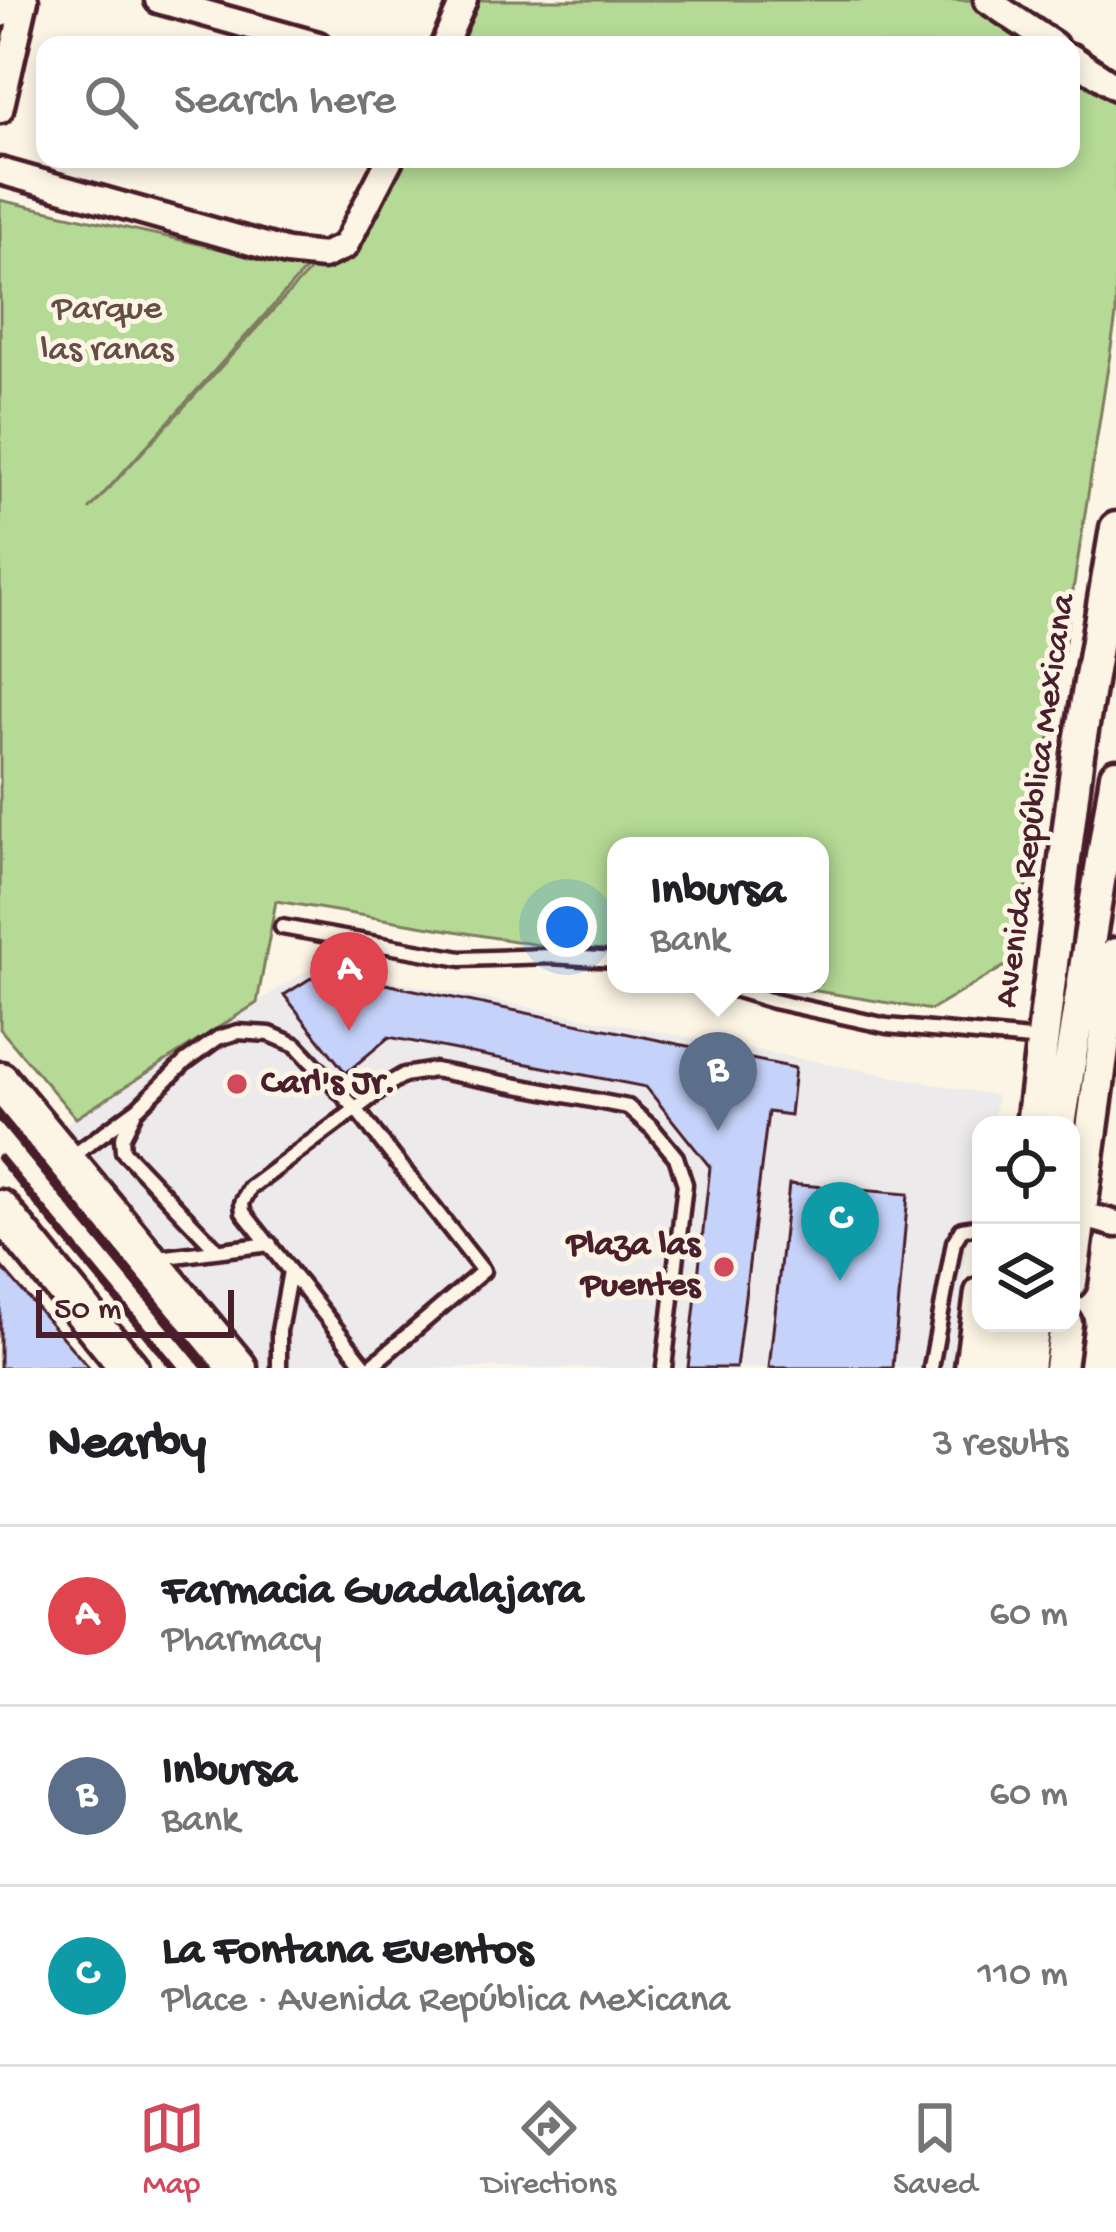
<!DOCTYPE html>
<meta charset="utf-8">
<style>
body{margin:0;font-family:"Gochi Hand",sans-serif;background:#f6f6f6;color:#202124}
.controls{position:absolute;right:36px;bottom:36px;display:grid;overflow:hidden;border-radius:24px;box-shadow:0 6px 18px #0003}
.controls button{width:108px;height:108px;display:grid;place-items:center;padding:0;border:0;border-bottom:3px solid #e0e0e0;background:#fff;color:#202124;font:60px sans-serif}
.scale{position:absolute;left:36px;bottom:30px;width:198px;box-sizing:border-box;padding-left:12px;border:6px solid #4a1f2b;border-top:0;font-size:33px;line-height:42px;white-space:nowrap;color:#4a1f2b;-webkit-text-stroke:9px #fcf5e5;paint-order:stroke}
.you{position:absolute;left:567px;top:927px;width:42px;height:42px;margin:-30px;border:9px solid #fff;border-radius:50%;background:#1a73e8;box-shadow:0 0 0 18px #1a73e833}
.badge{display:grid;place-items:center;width:78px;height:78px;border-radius:50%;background:#d1495b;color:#fff;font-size:39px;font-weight:700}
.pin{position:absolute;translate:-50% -99px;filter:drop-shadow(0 3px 6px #0008)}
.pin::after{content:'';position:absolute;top:63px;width:42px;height:36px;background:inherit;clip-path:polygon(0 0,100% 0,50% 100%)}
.popup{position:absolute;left:607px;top:837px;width:222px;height:156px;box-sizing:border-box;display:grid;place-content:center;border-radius:24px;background:#fff;filter:drop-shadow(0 3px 9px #0005);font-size:39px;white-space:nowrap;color:#757577}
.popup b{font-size:45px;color:#202124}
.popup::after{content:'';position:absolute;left:50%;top:100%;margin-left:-24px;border:24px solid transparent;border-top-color:#fff}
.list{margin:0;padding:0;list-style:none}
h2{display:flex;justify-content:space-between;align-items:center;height:156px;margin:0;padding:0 48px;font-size:51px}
h2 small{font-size:39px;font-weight:400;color:#757577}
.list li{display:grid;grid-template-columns:78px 1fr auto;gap:36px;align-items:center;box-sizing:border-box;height:180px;padding:0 48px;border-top:3px solid #e0e0e0}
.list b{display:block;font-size:45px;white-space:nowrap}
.list p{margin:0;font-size:39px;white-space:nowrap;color:#757577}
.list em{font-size:39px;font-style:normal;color:#757577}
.icon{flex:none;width:66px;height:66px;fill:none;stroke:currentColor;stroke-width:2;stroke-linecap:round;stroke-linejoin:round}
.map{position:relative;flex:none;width:1116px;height:1368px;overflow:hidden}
.search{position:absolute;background:#fff;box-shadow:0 6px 18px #0003;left:36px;right:36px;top:36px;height:132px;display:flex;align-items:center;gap:30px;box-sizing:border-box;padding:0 42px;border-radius:24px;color:#757577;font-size:45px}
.sheet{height:696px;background:#fff}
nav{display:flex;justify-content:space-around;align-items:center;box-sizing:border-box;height:168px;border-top:3px solid #e0e0e0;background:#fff;font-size:33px;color:#757577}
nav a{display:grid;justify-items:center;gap:6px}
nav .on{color:#d1495b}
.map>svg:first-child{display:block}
.built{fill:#eceaeb}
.green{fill:#b4da96;stroke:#7f7c60;stroke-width:3}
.building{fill:#c5d2f9;stroke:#4a1f2b;stroke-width:3}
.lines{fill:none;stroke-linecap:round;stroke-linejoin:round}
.service-casing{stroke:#4a1f2b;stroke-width:21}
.minor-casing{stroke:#4a1f2b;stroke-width:33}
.tertiary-casing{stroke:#4a1f2b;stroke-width:39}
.secondary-casing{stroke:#4a1f2b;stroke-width:45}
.service{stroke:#fcf5e5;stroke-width:12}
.minor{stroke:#fcf5e5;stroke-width:24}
.tertiary{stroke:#fcf5e5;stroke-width:30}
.secondary{stroke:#fcf5e5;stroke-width:36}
.rail{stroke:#4a1f2b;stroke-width:8}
.poi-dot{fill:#d1495b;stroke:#fcf5e5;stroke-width:4.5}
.labels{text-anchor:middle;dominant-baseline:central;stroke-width:10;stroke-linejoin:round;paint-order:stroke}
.park-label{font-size:36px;fill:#644e46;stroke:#fcf5e5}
.street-label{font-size:36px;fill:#4a1f2b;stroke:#fcf5e5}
.poi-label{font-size:36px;font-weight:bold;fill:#4a1f2b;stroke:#fcf5e5;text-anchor:start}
</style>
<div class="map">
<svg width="1116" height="1368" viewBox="0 0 1116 1368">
<rect width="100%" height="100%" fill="#fcf5e5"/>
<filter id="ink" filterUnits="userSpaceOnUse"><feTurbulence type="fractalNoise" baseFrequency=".00833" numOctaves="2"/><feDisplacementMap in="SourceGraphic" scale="24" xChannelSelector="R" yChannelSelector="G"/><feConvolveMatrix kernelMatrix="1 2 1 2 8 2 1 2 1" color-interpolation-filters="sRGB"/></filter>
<g filter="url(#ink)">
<path class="built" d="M314 966 997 1096 993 1125H981V1201H973L952 1362 962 1364 961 1368H253L57 1129Z"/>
<path class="green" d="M469 0H975L1043 45H446Z
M1071 64 1116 94V316L1015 960 931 1010 774 984H820V846H616V958L276 901 257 1003 76 1118 0 1029V200L307 268 89 510 323 256 356 229 390 159H1071Z"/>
<path class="building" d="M322 971 795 1068 790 1115 768 1112 736 1368H688L710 1167 646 1087 389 1037 346 1073 284 995Z
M789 1184 908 1194 893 1368H769Z
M0 1265 89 1368H0Z"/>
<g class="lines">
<defs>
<path id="service" d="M282 927 461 959 550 956 616 960
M717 984 773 1001 887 1026 1041 1040
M134 1114 122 1138 123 1151 217 1250
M71 1157 138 1108 185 1062 218 1038 238 1032 270 1034 296 1045 356 1109 483 1271 369 1368
M159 1258 270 1244
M279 1368V1331L290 1271
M367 1368 243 1212 242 1203 250 1188 392 1082 404 1075 434 1070 628 1107 652 1128 676 1157 685 1184 664 1368
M931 1368 954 1242 962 1229 981 1226"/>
<path id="minor" d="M158 0 318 45
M987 0 1054 45
M444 45 464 0
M1071 57 1116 87
M0 110 25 0
M0 171 287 252 323 256 345 246 390 159
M1080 1214 1116 1224"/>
<path id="tertiary" d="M0 11 3 0
M1032 1125 1078 754 1116 528
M1060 1125 1116 775
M1071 1282 1116 954
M971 1368 981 1293
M999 1368 1006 1323
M1028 1368 1034 1323
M1060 1368 1066 1323"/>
<path id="secondary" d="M0 1081 238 1368
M0 1209 129 1368"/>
</defs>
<use href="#service" class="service-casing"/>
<use href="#minor" class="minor-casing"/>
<use href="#tertiary" class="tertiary-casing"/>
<use href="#secondary" class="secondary-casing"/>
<use href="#service" class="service"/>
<use href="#minor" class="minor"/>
<use href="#tertiary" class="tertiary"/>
<use href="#secondary" class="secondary"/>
<path class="rail" d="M0 1118 206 1368
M0 1158 174 1368"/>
</g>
</g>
<g class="poi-dot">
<circle cx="237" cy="1084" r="12"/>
<circle cx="724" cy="1267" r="12"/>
</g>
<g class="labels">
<g class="park-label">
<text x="107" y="310">Parque<tspan x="107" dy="41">las ranas</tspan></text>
</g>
<g class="street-label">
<text transform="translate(1037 801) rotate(-82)">Avenida República Mexicana</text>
</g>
<g class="poi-label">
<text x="261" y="1084">Carl's Jr.</text>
<text x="700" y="1246" text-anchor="end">Plaza las<tspan x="700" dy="41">Puentes</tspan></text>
</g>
</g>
</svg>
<div class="controls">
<button><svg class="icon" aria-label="locate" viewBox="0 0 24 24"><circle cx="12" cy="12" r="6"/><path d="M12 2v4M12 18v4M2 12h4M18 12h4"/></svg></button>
<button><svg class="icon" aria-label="layers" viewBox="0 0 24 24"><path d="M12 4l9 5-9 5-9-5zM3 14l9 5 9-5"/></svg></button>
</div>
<div class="scale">50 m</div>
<div class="you"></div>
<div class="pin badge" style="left:349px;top:1031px;background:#e0444e">A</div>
<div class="pin badge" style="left:718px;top:1131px;background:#5c6f8a">B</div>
<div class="popup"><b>Inbursa</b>Bank</div>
<div class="pin badge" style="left:840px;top:1281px;background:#0f9aa8">C</div>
<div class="search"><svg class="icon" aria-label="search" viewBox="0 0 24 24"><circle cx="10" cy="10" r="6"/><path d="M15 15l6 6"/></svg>Search here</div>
</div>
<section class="sheet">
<h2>Nearby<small>3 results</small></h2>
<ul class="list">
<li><span class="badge" style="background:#e0444e">A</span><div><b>Farmacia Guadalajara</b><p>Pharmacy</p></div><em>60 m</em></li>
<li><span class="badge" style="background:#5c6f8a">B</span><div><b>Inbursa</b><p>Bank</p></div><em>60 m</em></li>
<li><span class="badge" style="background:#0f9aa8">C</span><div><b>La Fontana Eventos</b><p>Place · Avenida República Mexicana</p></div><em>110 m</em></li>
</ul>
</section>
<nav>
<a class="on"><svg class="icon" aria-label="map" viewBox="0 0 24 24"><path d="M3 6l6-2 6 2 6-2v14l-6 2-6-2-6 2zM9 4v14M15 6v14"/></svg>Map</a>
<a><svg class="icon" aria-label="directions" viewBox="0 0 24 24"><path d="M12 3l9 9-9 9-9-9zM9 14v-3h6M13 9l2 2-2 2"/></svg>Directions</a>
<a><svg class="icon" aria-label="saved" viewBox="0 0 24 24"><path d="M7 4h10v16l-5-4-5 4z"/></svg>Saved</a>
</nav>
